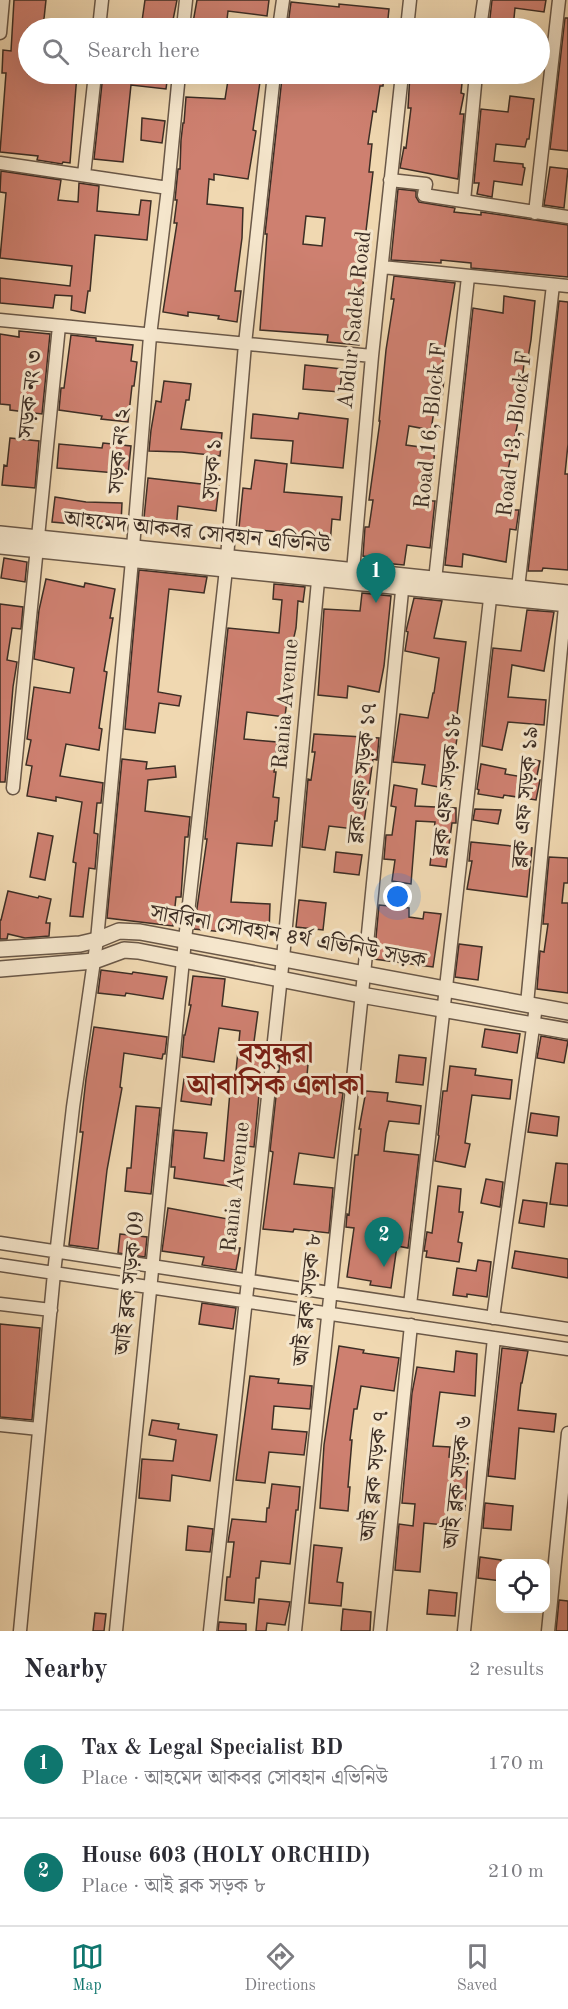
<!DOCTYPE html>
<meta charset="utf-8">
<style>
body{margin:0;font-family:"Old Standard TT","Noto Serif Bengali",serif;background:#f2f2f3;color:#2b2b33}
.controls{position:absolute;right:18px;bottom:18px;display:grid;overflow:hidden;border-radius:12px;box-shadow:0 6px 24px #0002}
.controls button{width:54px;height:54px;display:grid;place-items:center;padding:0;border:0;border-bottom:2px solid #e1e1e2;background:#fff;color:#2b2b33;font:30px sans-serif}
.you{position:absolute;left:398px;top:897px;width:21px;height:21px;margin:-15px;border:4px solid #fff;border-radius:50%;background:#1a73e8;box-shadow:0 0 0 9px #1a73e833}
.badge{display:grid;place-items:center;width:39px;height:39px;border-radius:50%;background:#0f766e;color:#fff;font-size:20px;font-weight:700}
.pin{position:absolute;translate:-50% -50px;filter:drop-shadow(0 2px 3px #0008)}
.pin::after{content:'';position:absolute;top:32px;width:21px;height:18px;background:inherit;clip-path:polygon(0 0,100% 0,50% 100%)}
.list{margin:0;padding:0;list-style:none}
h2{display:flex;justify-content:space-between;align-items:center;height:78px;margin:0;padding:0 24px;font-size:26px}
h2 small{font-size:20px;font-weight:400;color:#7c7c81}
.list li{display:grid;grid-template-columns:39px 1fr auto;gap:18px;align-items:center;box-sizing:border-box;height:108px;padding:0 24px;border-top:2px solid #e1e1e2}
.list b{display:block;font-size:22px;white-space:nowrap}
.list p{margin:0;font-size:20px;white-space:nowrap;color:#7c7c81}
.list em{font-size:20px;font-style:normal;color:#7c7c81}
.icon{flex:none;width:33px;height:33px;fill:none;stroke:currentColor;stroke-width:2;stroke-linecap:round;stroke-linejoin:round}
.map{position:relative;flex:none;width:568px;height:1631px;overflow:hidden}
.search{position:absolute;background:#fff;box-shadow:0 6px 24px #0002;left:18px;right:18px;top:18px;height:66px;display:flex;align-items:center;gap:15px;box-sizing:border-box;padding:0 21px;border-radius:33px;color:#7c7c81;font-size:22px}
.sheet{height:294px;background:#fff}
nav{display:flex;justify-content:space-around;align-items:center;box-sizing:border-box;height:84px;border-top:2px solid #e1e1e2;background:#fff;font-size:16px;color:#7c7c81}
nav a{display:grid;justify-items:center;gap:3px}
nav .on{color:#0f766e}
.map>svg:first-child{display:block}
.building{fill:#ce8070;stroke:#3d2e25;stroke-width:1.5;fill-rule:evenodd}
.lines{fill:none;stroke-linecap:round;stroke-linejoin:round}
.minor-casing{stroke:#6a5848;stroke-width:15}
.tertiary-casing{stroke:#6a5848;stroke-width:18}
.minor{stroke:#f5e6cc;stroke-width:12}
.tertiary{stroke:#f5e6cc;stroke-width:15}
.labels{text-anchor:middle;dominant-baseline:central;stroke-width:6;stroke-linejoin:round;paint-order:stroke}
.street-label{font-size:22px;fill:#3d2e25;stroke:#f5e6cc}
.district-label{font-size:28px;font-weight:bold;fill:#7a1f14;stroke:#f5e6cc}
</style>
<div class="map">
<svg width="568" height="1631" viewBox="0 0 568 1631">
<rect width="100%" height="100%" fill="#f0d8b1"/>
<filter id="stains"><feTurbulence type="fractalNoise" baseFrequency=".00333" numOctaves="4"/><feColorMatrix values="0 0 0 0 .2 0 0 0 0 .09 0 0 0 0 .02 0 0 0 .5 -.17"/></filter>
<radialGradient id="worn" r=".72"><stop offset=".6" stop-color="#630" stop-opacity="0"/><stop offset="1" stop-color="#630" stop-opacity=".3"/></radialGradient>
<path class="building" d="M14 0H46L43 28H28V74H77L70 163 63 162 62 164 37 160 38 156 0 152 6 73H2L3 50 11 51Z
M145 0H177L172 25 142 21Z
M197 0H269L267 16 228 11 226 28H192Z
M492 0H546L544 12 515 8 513 28 489 27Z
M291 2 339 7V4L389 9 387 28H327L288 25Z
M565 18H568V151L550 149Z
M103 74H168L166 89 131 85 123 162 94 159Z
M229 74 261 75 253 130 256 131 248 179 214 174V180L209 179 207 204 243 208 242 238 235 291H241L237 322 218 319 219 316 188 312V316L163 312 177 223H174L177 200H175L178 169H180L181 140 183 123H184L186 97 225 99Z
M331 74H384L383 86H380L376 112 373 111 368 144H372L369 172H373L366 231H368L365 251 368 252 365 274H364L361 307H363L359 345 327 342 328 335 260 330 267 234H265L282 78 330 82ZM306 216 325 218 322 246 303 244Z
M410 74H463L461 93 464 94 460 114H464L458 179 400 168 404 147 406 148 411 108H408Z
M510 96 534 99 529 139H527L525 147 496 144 494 161 523 164V167L525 168 522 185 494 181 492 197 477 194 479 183H474L481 109 508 112Z
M142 118 165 121 162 143 141 140Z
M550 167 568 169 564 208 544 205Z
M1 171 61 180 58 200 78 202 79 183 99 186 97 211 139 215 141 200 151 201 147 240 95 235 90 291H88L85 313 71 310 72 296 55 295 53 308 0 303V278L70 286 72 266 0 258 6 193 0 192Z
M398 189 416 191V197L419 202 455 208 454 212 481 215V212L568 225V277L471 268V263L441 260V263L391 260Z
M394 276 455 283 444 352 441 377 444 378 442 399 436 398 431 430 409 426 406 445 435 449 430 498 431 501H435L430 548 407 545 404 565 383 563V559L363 556 365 527H369L373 500H369L380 421H379L386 350 394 299H391Z
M504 296 535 301 531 340 527 364H524L521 388H524L521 407 505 485 514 486 512 510H519L516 530 510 529 506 562 463 554 462 567 445 565 473 308 503 313Z
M559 301 568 302V444L565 474H568V570L543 568 542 571H528Z
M19 331 50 334 42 414 10 410V405L0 404V334L19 337Z
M71 335 96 338V341L133 345 131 361 137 362 134 386H132L128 422 101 419 102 416 59 410 61 388H64Z
M305 365 342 369 340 392 303 389Z
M164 381 191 384 189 400H186L181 429 222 433 220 456 182 452 149 451 151 430 156 401 161 402Z
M299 413 348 419 343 468 291 463 293 441 251 438 253 414 298 419Z
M10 438 39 441 35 488 2 485 4 465 7 466Z
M103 443 131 446 128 474 57 468 59 444 102 448Z
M255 460 287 464 284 492 342 497 340 520 332 519 330 545 289 541V533L239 528 243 488 251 489Z
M148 478 219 486 216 511 178 506 176 531 143 528Z
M55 497 86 502 122 503 121 524 84 523V525L52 522Z
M4 558 27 562 25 582 1 578Z
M139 570 207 577 204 593 169 589 158 692 181 696 179 706 159 703 155 733 125 729Z
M46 579 84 587 85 583 115 589 110 618H113L104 671 107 672 99 728 102 729 99 750 66 744 60 776 103 783 101 803H97L94 833 98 834 95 869 89 868 83 917 70 916 76 863 73 862 82 802 56 797V801L27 796 32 766 26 765 31 740 27 739 34 687 70 693 74 668 34 659 39 610Z
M274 584 305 587 303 602 298 601 296 628 288 664 291 665 285 717 247 712 244 739 277 742 274 772H276L273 797 279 798 277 821H275L272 846 237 843 231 902 270 904 269 933 224 931V932L194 929 207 839H205L228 628 279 633 282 600 273 599Z
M362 593 391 596 384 666 379 692 348 686 347 698 318 695 324 609 360 611Z
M414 598 442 601 434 638 466 642 456 723H459L450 789 422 784 425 765 393 762 400 714 428 718 433 693H434L439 658 405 651 408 632 406 631Z
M0 604 23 607 21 629 12 628 7 660 17 662 13 687 5 782H0Z
M527 610 554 612 544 671 512 665 508 697 546 700 544 725 508 722 502 750 482 746 493 648 521 651Z
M314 734 379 738 377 760 373 759 363 830 329 826 325 850 302 847 308 779 311 780 315 752H312Z
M527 758 540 761 536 780H540L536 800 504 795 503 798 478 794 479 790 477 789 481 764 506 769 505 774 523 777Z
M122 759 147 762 146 769 175 766 176 777 148 780 145 811 190 817 188 837H185L181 897H176L173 926 107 918Z
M394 785 417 789 415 806 456 808V823H452L446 867 430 865 435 822 416 821 411 884 392 881 395 860 384 859 386 835H392L396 807 391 806Z
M475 809 501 810 498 824 473 820Z
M38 833 53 836 45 880 30 877Z
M471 842 532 848 527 897 467 889 472 861H469Z
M336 852 362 855 359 875 334 872Z
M549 857 568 858V883H564L562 903H568V993L537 989 540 951 544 952 548 924H543Z
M8 891 38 898 39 896 51 899 46 923H50L49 936 25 938 8 934 7 939H0V920H1Z
M299 900 326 903 323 930 296 927Z
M379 905 409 908V917L423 919 424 912 441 914 433 967 374 959Z
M459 944 482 947 478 980 455 977Z
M101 970 132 974 133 972 167 977 163 999 126 993 125 996 98 993Z
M193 976 225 979 222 1006 258 1012 253 1049 265 1050 262 1074H261L254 1147 246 1146 241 1188 174 1178 175 1167H171L174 1130 207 1133 204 1158 224 1161 231 1080 235 1081 240 1031 219 1028 214 1062 182 1057 184 1035H185L191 1005H189Z
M94 1027 167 1037 165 1054H163L162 1059 124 1053 120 1087 122 1088 107 1170 98 1249 69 1245 83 1132H80L86 1079Z
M485 1029 520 1034 517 1053 482 1047Z
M541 1036 568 1041 564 1063 537 1058Z
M399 1055 426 1058 423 1085 396 1082Z
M280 1060 308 1064 306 1087 343 1093 334 1158 299 1153 294 1184 333 1188 329 1233 294 1229 293 1232 263 1229 273 1152 270 1151Z
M450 1066 476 1069 475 1075 512 1080 510 1099 472 1095 465 1143 470 1144 465 1167 435 1161 439 1136 438 1135 443 1091H447Z
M184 1079 214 1083 211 1105 181 1101Z
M366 1091 388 1093 387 1101 421 1106 419 1124 389 1121 386 1133 384 1151 419 1155 408 1248 397 1246 391 1288 370 1285 371 1281 347 1277 354 1228 346 1227 347 1214 349 1215 355 1155H358L361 1129H359Z
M136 1106 160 1108 151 1194 125 1191 127 1168H131Z
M531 1113 559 1117 557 1136 528 1132Z
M556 1163 568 1164V1206L550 1204Z
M486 1179 503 1182 500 1207 481 1203Z
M438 1186 461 1189 459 1212H463L458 1242 462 1243 459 1262 426 1257 427 1251H424L427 1232 432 1233Z
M523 1200 547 1203 544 1227 519 1223Z
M168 1208 239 1221 235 1248H240L236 1270 202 1265 204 1257 162 1251Z
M120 1234 147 1237 145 1257 118 1253Z
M515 1251 568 1259V1278L512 1268Z
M478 1260 491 1262 487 1297 467 1294V1297L453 1295 457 1268 476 1271Z
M202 1303 236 1308 233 1329 199 1324Z
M0 1324 40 1328 32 1420 0 1417Z
M339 1346 364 1350 363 1353 399 1358 394 1391 361 1386 357 1409H354L350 1440H352L348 1487H350L348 1511 320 1508 324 1445Z
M502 1348 528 1351 522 1383H521L518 1410 556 1414 554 1432 519 1428 515 1479 488 1476Z
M456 1351 477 1354 475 1396 440 1392 433 1446 450 1447 449 1457 468 1459 465 1510 447 1509 445 1525 424 1523 420 1572 395 1570 399 1524 413 1526 415 1504 402 1503 412 1393 417 1367 454 1372Z
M250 1376 279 1379 278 1383 312 1386 310 1409 274 1406 272 1429 307 1432 304 1455 269 1452 265 1483 236 1480Z
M152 1420 179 1424 178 1429 217 1435 210 1481 172 1475 170 1501 139 1498 142 1459 173 1461 176 1440 149 1435Z
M272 1484 300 1487 298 1510H296L290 1564 261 1561 259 1578H256L254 1603 225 1600 227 1577H230L234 1542H228L232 1519 266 1522 267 1508H269Z
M485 1503 513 1506 511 1530 483 1528Z
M188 1526 213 1529 210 1552 186 1550Z
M314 1545 342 1548 337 1582 343 1583 341 1606 309 1603Z
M480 1557 501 1560V1581L478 1578Z
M429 1590 457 1593 455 1616 427 1614Z
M259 1599 290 1602 285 1625 267 1623 266 1631H256Z
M559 1600 568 1601V1631H556Z
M343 1609 371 1612 370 1631H341Z
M95 1613 106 1614 104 1631H93Z
M219 1622 246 1624V1631H218Z"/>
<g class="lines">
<defs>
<path id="minor" d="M99 28 102 0
M183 28 186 0
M279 28 283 0
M407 28 410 0
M480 28 484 0
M0 33 3 0
M0 163 168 188
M84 175 95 74
M390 180 426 184 424 195 568 217
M464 201 476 74
M535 213 559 0
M382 267 568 286
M0 320 372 356
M353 571 372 356 402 74
M435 580 468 277
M518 588 553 285
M13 788 59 326
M527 1004 566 596
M0 1243 568 1329
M0 1265 568 1349
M0 1304 51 1310
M410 1305 491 590
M493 1318 536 1006
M0 1425 39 1429
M20 1631 54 1273 73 1107 97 940 132 560 150 336 168 188 179 74
M116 1631 185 940 226 569 245 344 274 74
M210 1631 283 958 319 570
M295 1631 364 974 403 581
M380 1631 411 1325
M464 1631 494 1338
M548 1631 568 1433"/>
<path id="tertiary" d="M0 534 568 593
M0 546 568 604
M0 949 80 944 97 940 119 931 140 932 568 1012
M0 969 94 961 124 950 138 951 361 995 568 1031"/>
</defs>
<use href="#minor" class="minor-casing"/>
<use href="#tertiary" class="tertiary-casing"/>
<use href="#minor" class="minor"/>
<use href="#tertiary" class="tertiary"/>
</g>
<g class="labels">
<g class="street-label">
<text transform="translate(355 320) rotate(-84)">Abdur Sadek Road</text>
<text transform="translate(31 394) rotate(-84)">সড়ক নং ৩</text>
<text transform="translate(431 426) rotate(-84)">Road 16, Block F</text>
<text transform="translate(515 434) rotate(-83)">Road 13, Block F</text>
<text transform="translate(120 451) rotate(-85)">সড়ক নং ২</text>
<text transform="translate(213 469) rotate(-85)">সড়ক ১</text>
<text transform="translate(197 533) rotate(6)">আহমেদ আকবর সোবহান এভিনিউ</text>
<text transform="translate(286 704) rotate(-85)">Rania Avenue</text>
<text transform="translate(363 773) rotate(-84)">ব্লক এফ সড়ক ১৭</text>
<text transform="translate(448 785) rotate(-84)">ব্লক এফ সড়ক ১৮</text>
<text transform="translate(526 797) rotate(-85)">ব্লক এফ সড়ক ১৯</text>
<text transform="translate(288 937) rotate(10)">সাবরিনা সোবহান ৪র্থ এভিনিউ সড়ক</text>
<text transform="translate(236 1187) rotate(-84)">Rania Avenue</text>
<text transform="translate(130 1283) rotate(-84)">আই ব্লক সড়ক 09</text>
<text transform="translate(308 1300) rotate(-84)">আই ব্লক সড়ক ৮</text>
<text transform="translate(375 1476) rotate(-84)">আই ব্লক সড়ক ৭</text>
<text transform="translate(458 1482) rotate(-84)">আই ব্লক সড়ক ৬</text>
</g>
<g class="district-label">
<text x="276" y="1055">বসুন্ধরা<tspan x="276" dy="32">আবাসিক এলাকা</tspan></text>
</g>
</g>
<rect width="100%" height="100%" filter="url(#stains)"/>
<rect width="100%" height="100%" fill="url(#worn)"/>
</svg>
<div class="controls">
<button><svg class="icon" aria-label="locate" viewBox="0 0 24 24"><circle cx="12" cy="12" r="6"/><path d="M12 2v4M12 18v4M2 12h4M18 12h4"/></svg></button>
</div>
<div class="you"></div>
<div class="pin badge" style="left:376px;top:603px">1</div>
<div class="pin badge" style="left:384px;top:1267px">2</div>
<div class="search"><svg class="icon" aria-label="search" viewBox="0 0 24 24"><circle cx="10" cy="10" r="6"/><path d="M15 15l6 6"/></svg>Search here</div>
</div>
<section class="sheet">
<h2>Nearby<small>2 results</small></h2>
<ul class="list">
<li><span class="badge">1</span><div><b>Tax &amp; Legal Specialist BD</b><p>Place · আহমেদ আকবর সোবহান এভিনিউ</p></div><em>170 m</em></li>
<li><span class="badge">2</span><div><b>House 603 (HOLY ORCHID)</b><p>Place · আই ব্লক সড়ক ৮</p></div><em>210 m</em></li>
</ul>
</section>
<nav>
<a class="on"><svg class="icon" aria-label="map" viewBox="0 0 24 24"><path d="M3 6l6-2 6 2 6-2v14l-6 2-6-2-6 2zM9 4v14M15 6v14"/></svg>Map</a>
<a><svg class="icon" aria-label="directions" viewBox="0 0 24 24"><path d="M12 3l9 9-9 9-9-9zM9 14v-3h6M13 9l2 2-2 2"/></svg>Directions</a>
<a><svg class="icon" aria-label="saved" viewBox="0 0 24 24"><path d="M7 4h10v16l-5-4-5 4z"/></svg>Saved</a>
</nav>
